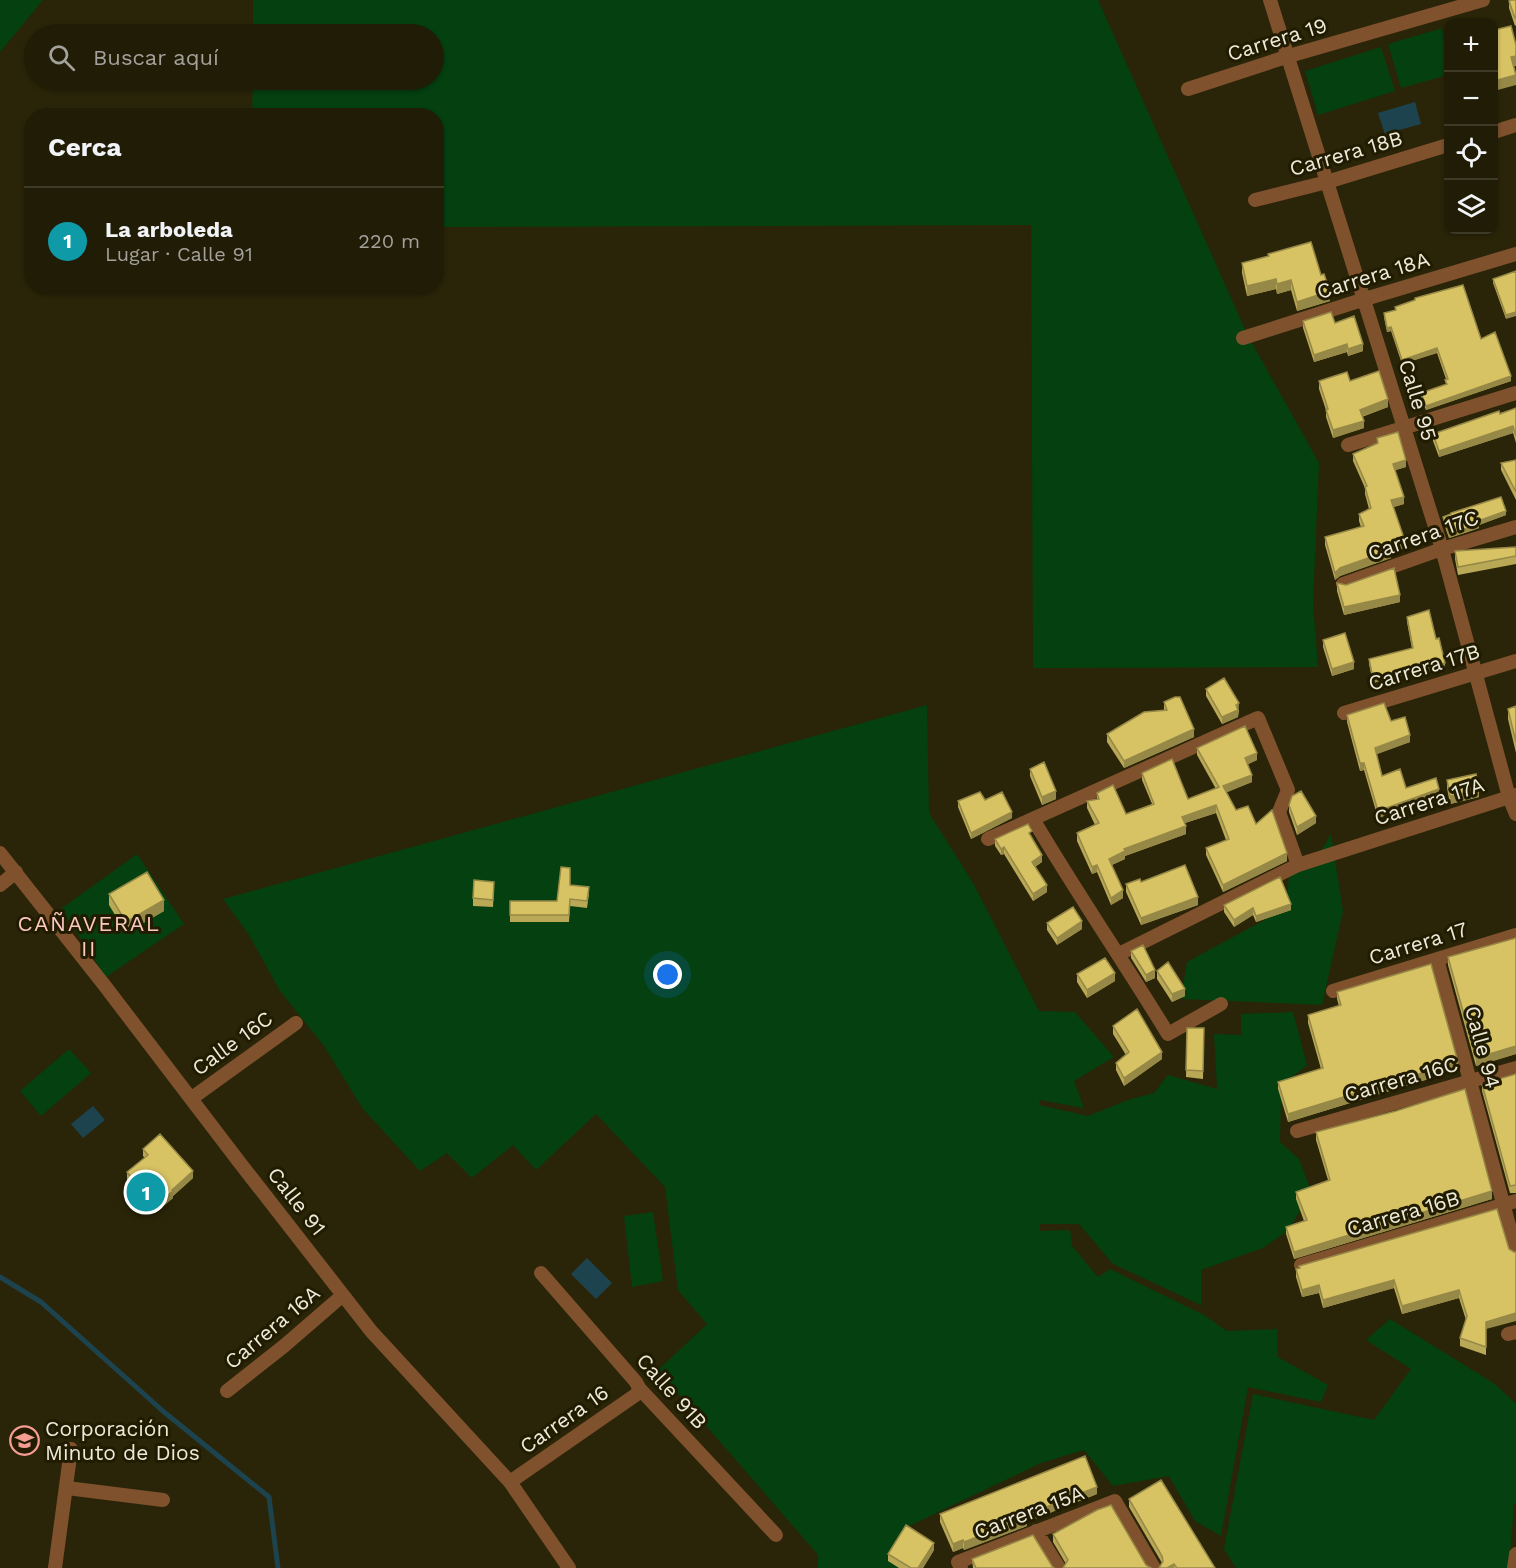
<!DOCTYPE html>
<html lang="es">
<meta charset="utf-8">
<style>
body{margin:0;font-family:"Work Sans",sans-serif;background:#282510;color:#f1f3f6}
.controls{position:absolute;right:18px;top:18px;display:grid;overflow:hidden;border-radius:12px;box-shadow:0 2px 4px #0004}
.controls button{width:54px;height:54px;display:grid;place-items:center;padding:0;border:0;border-bottom:2px solid #3d3a28;background:#201c06;color:#f1f3f6;font:30px sans-serif}
.you{position:absolute;left:668px;top:975px;width:21px;height:21px;margin:-15px;border:4px solid #fff;border-radius:50%;background:#1a73e8;box-shadow:0 0 0 9px #1a73e833}
.badge{display:grid;place-items:center;width:39px;height:39px;border-radius:50%;background:#1a73e8;color:#fff;font-size:20px;font-weight:700}
.pin{position:absolute;translate:-50% -50%;border:3px solid #fff;box-shadow:0 2px 6px #0006}
.list{margin:0;padding:0;list-style:none}
h2{display:flex;justify-content:space-between;align-items:center;height:78px;margin:0;padding:0 24px;font-size:26px}
h2 small{font-size:20px;font-weight:400;color:#a2a19b}
.list li{display:grid;grid-template-columns:39px 1fr auto;gap:18px;align-items:center;box-sizing:border-box;height:108px;padding:0 24px;border-top:2px solid #3d3a28}
.list b{display:block;font-size:22px;white-space:nowrap}
.list p{margin:0;font-size:20px;white-space:nowrap;color:#a2a19b}
.list em{font-size:20px;font-style:normal;color:#a2a19b}
.icon{flex:none;width:33px;height:33px;fill:none;stroke:currentColor;stroke-width:2;stroke-linecap:round;stroke-linejoin:round}
.map{position:relative;flex:none;width:1516px;height:1568px;overflow:hidden}
.search{position:absolute;background:#201c06;box-shadow:0 2px 4px #0004;left:24px;top:24px;width:420px;height:66px;display:flex;align-items:center;gap:15px;box-sizing:border-box;padding:0 21px;border-radius:33px;color:#a2a19b;font-size:22px}
.panel{position:absolute;background:#201c06;box-shadow:0 2px 4px #0004;left:24px;top:108px;width:420px;height:186px;border-radius:24px}
.map>svg:first-child{display:block}
.green{fill:#044010}
.water{fill:#1d444e}
.lines{fill:none;stroke-linecap:round;stroke-linejoin:round}
.stream{stroke:#1d444e;stroke-width:5}
.street{stroke:#7f512d;stroke-width:14}
.wall{fill:#b9a856}
.shaded-wall{fill:#968846}
.building{fill:#d7c364;stroke:#968846;stroke-width:1.5}
.labels{text-anchor:middle;dominant-baseline:central;stroke-width:6;stroke-linejoin:round;paint-order:stroke}
.street-label{font-size:21px;fill:#edeada;stroke:#211b00}
.poi-label{font-size:21px;fill:#edeada;stroke:#211b00;text-anchor:start}
.neighbourhood-label{font-size:22px;letter-spacing:1.5px;fill:#fcc8c2;stroke:#211b00}
</style>
<div class="map">
<svg width="1516" height="1568" viewBox="0 0 1516 1568">
<rect width="100%" height="100%" fill="#2a2508"/>
<path class="green" d="M0 0H43L0 52Z
M253 0H1098L1248 336 1319 463 1313 603 1318 667 1033 668 1031 225 437 227 436 116H252L253 80H434V34H253Z
M1442 28 1448 63V75L1401 88 1388 44Z
M1381 47 1395 91 1318 115 1305 71Z
M927 705 929 813 973 883 1039 1011 1075 1012 1114 1057 1074 1081 1084 1108 1040 1100 1039 1105 1088 1116 1128 1100 1154 1093 1168 1075 1217 1089 1214 1034 1241 1035V1014L1293 1012 1307 1065 1278 1089 1281 1097 1280 1142 1299 1159 1311 1191 1289 1230 1263 1248 1201 1270V1305L1113 1264 1079 1224H1040V1231L1070 1230 1072 1246 1098 1277 1110 1269 1204 1315 1227 1331 1277 1329 1278 1357 1328 1385 1321 1402 1248 1387 1221 1536 1195 1521 1169 1476 1113 1486 1084 1450 1041 1463 901 1530 920 1568H818V1555L658 1370 707 1324 678 1290 665 1187 596 1114 536 1170 513 1145 472 1178 447 1153 420 1171 363 1109 324 1046 280 991 249 935 223 899Z
M1331 834 1343 911 1322 1005 1181 999 1187 962 1270 917 1287 896 1289 875 1314 863Z
M137 854 184 924 106 977 61 909Z
M69 1049 91 1073 41 1116 20 1091Z
M653 1212 663 1281 632 1287 624 1216Z
M1390 1319 1495 1384 1516 1404V1503L1514 1504 1509 1568H1236L1224 1549 1253 1394 1374 1420 1411 1369 1366 1340Z"/>
<path class="water" d="M1415 102 1421 124 1385 134 1378 113Z
M93 1106 105 1120 83 1138 71 1124Z
M587 1258 612 1283 596 1299 571 1274Z"/>
<g class="lines">
<path class="stream" d="M0 1277 41 1302 164 1412 269 1497 278 1568"/>
<path class="street" d="M1270 0 1442 549 1509 797 1516 814
M1188 89 1289 56 1483 0
M1494 132 1516 125
M1255 200 1327 182 1448 145
M1243 338 1365 299 1516 254
M1348 445 1516 393
M1343 584 1442 549 1516 527
M1344 713 1516 661
M1033 819C1076 892 1124 962 1168 1034L1221 1004
M988 839 1258 718 1288 790 1279 812 1298 865
M0 853 105 986 240 1163 371 1331 510 1482 569 1568
M0 885 16 872
M1119 954 1298 865 1516 795
M1437 959 1516 1251
M1333 991 1516 935
M192 1098 296 1023
M1297 1131 1516 1068
M1301 1265 1516 1201
M541 1273 636 1382 639 1388 776 1535
M1508 1334 1516 1332
M227 1391 284 1346 343 1295
M510 1482 637 1394 639 1388
M67 1488 163 1500
M1036 1531 1059 1568
M55 1568 71 1449
M961 1568 958 1562 1115 1501 1154 1568
M1514 1568 1516 1554"/>
</g>
<path class="wall" d="M1516 0V25L1515 26 1509 8V1Z
M1268 254 1330 301 1297 311 1291 290 1277 294 1276 289 1247 296 1242 273V263L1268 256Z
M1516 271 1506 319 1493 283V279Z
M1415 298 1481 339 1511 381 1426 410 1421 398V393L1446 385 1445 380 1446 379 1437 353 1402 364 1391 331 1387 332 1384 317V313L1395 310V307L1415 300Z
M1303 321 1335 323 1363 351 1348 356 1347 352 1314 362 1303 328Z
M1319 381H1350L1388 407 1362 417 1364 428 1333 438 1326 417V410L1319 389Z
M1516 408V443L1513 433 1439 457 1433 441V434Z
M1377 438 1406 467 1395 470 1404 504 1393 507 1405 548 1391 553V558L1340 576 1335 580 1325 545V537L1361 527 1359 521V514L1369 509 1365 494V488L1353 461V454L1377 444Z
M1516 460V500L1501 470V463Z
M1506 515 1479 525V528L1468 532 1449 538 1443 521V517Z
M1516 547V564L1458 575 1455 559V551Z
M1337 583 1400 602 1344 615 1337 591Z
M1407 617 1436 639 1445 668 1420 673 1419 671 1373 683 1369 664V659L1412 649 1407 622Z
M1323 640 1354 669 1332 676 1323 647Z
M1206 689 1239 710 1238 717 1222 724 1206 696Z
M1164 702 1194 737 1124 768 1107 742V734L1164 710Z
M1516 706V753L1508 719V709Z
M1347 715 1391 721 1410 742 1376 754 1382 776 1406 788 1439 797 1378 818 1364 770 1360 771 1347 722Z
M1197 748 1257 760 1247 764 1252 782 1226 792 1236 810 1256 824 1287 861 1223 892 1206 855V848L1226 840 1216 813 1185 823 1186 834 1125 856V859L1112 865 1123 898 1111 905 1097 872 1092 874 1077 841V833L1095 825 1087 808V801L1097 800V793L1126 814 1152 804 1142 780V773L1188 799 1216 789 1197 755Z
M1030 769 1056 799 1042 805 1030 776Z
M1447 780 1479 797 1450 804 1447 788Z
M985 800 1012 818 971 839 958 807V801Z
M1289 805 1316 823 1297 835 1289 812Z
M1032 838 1042 862 1035 867 1047 892 1033 901 1004 854 1001 855 995 846V839Z
M1141 882 1198 905 1141 925 1126 892V884Z
M570 885 589 894 587 908 570 906 569 922H510V901H557Z
M494 889 493 907 473 906V898Z
M109 894 164 911 126 933 109 905Z
M1224 905 1291 910 1256 922 1253 915 1234 927 1224 912Z
M1047 923 1082 929 1057 945 1047 930Z
M1516 938V1054L1476 1066 1448 965V957Z
M1131 951 1155 978 1146 982 1131 958Z
M1157 971 1185 996 1172 1002 1157 979Z
M1077 974 1115 981 1087 998 1077 982Z
M1337 992 1458 1070 1288 1122 1278 1089V1082L1321 1069 1308 1023V1015L1339 1006 1337 999Z
M1113 1026 1162 1059 1124 1086 1116 1070V1063L1126 1055 1113 1034Z
M1187 1028H1204L1203 1079 1186 1077Z
M1516 1074V1193H1510L1482 1091V1084Z
M1316 1132 1492 1199 1294 1259 1286 1234V1227L1304 1221 1296 1199V1192L1328 1180 1316 1140Z
M143 1149 193 1178 173 1196V1198L155 1213 127 1179V1172L145 1158 143 1156Z
M1497 1209 1486 1329V1355L1460 1346V1338L1466 1320 1459 1298 1402 1314 1394 1288 1323 1308 1319 1293 1302 1297 1296 1277V1269L1299 1268V1266Z
M1097 1494 1027 1522V1526L964 1550 963 1548 953 1552 940 1522V1514Z
M1129 1499 1215 1568H1159L1162 1563 1129 1507Z
M1053 1534 1146 1565 1066 1564 1053 1542Z
M934 1550 923 1568H899L888 1561V1554Z
M972 1559 1052 1566 1054 1568H973Z"/>
<path class="shaded-wall" d="M1516 56V66L1511 67V57Z
M1516 75V85L1494 91V81Z
M1276 279V289L1247 296V286Z
M1291 280V290L1277 294V284Z
M1330 291V301L1297 311V302Z
M1516 312V316L1506 319V315Z
M1391 327V331L1387 332V328Z
M1347 344V352L1314 362V355Z
M1363 344V351L1348 356V349Z
M1437 348V353L1402 364V360Z
M1511 376V381L1426 410V406Z
M1388 399V407L1360 417V410Z
M1364 421V428L1333 438V430Z
M1513 426V433L1439 457V451Z
M1406 460V467L1393 471V464Z
M1404 497V504L1391 508V500Z
M1506 511V515L1479 525V528L1449 538V534L1478 521Z
M1405 541V548L1391 553V558L1340 576 1335 580V573L1340 568 1390 546Z
M1400 595V602L1344 615V607Z
M1354 662V669L1332 676V669Z
M1445 663V668L1420 673V668Z
M1419 666V671L1373 683V678Z
M1239 703 1238 717 1222 724V717Z
M1194 729V737L1124 768V761Z
M1410 735V742L1375 755V748Z
M1257 753V760L1245 766V758Z
M1360 763H1364V770L1360 771Z
M1252 775V782L1223 794V786Z
M1439 789V797L1378 818V811Z
M1479 790V797L1450 804V796Z
M1056 791V799L1042 805V797Z
M1216 805V813L1182 824V817Z
M1012 812V818L971 839V833Z
M1316 816V823L1297 835V827Z
M1186 826V834L1125 856V859L1109 866V859L1124 849Z
M1004 847V854L1001 855V849Z
M1287 853V861L1223 892V885Z
M1042 855V862L1032 868V862Z
M1097 865V872L1092 874V867Z
M1047 885V892L1033 901V894Z
M1123 890V898L1111 905V898Z
M1198 897V905L1141 925V918Z
M164 900V911L126 933V922Z
M1291 904V910L1256 922V916Z
M1253 908V915L1234 927V920Z
M1082 921V929L1057 945V938Z
M1155 970V978L1146 982V975Z
M1115 973V981L1087 998V990Z
M1185 989V996L1172 1002V994Z
M1516 1046V1054L1476 1066V1058Z
M1162 1052V1059L1124 1086V1078Z
M1458 1062V1070L1288 1122V1114Z
M193 1171V1178L173 1196V1198L155 1213V1206Z
M1492 1191V1199L1294 1259V1252Z
M1394 1280V1288L1323 1308V1300Z
M1319 1285V1293L1302 1297V1290Z
M1459 1290V1298L1402 1314V1306Z
M1516 1313V1321L1486 1329V1322Z
M1097 1487V1494L1027 1522V1526L964 1550V1542L1026 1515Z
M963 1540V1548L953 1552V1544Z
M934 1543V1550L923 1568H918Z
M1174 1564V1568H1167Z"/>
<path class="building" d="M1511 0H1516V18H1515L1509 1Z
M1511 26 1516 45V56L1511 57 1516 75 1494 81V30Z
M1311 242 1321 275 1324 274 1330 291 1297 302 1291 280 1277 284 1276 279 1247 286 1242 263 1269 256 1268 254Z
M1516 271V312L1506 315 1493 279Z
M1463 285 1481 339 1495 332 1511 376 1426 406 1421 393 1447 384 1445 380 1448 379 1437 348 1402 360 1391 327 1387 328 1384 313 1396 310 1395 307 1415 300V298Z
M1331 312 1335 323 1354 316 1363 344 1348 349 1347 344 1314 355 1303 321Z
M1379 371 1388 399 1360 410 1364 421 1333 430 1326 410 1328 409 1319 381 1347 372 1350 381Z
M1516 408V436L1513 426 1439 451 1433 434 1499 411 1500 414Z
M1398 432 1406 460 1393 464 1404 497 1391 500 1405 541 1390 546 1391 550 1340 568 1335 573 1325 537 1364 526 1359 514 1371 508 1365 487 1367 486 1353 454 1378 443 1377 438Z
M1516 460V492L1501 463Z
M1501 497 1506 511 1478 521 1479 524 1468 528 1449 534 1443 517 1451 514V513Z
M1516 547V556L1458 567 1455 551Z
M1394 568 1400 595 1344 607 1337 583 1346 585Z
M1429 610 1436 639 1439 638 1445 663 1420 668 1419 666 1373 678 1369 659 1413 648 1407 617Z
M1345 633 1354 662 1332 669 1323 640Z
M1224 678 1239 703 1236 705 1238 710 1222 717 1206 689Z
M1175 697H1180L1194 729 1124 761 1107 734 1144 712 1167 710 1164 702Z
M1384 703 1391 721 1405 717 1410 735 1375 748 1382 776 1400 769 1406 788 1436 778 1439 789 1378 811 1364 763H1360L1347 715Z
M1516 706V742L1508 709Z
M1245 726 1257 753 1245 758 1252 775 1223 786 1236 810 1248 806 1256 824 1272 810 1287 853 1223 885 1206 848 1229 839 1216 805 1182 817 1186 826 1124 849 1125 851 1109 859 1123 890 1111 898 1097 865 1092 867 1077 833 1099 823 1087 801 1099 799 1097 793 1113 785 1126 814 1154 804 1142 773 1172 759 1188 799 1219 787 1197 748Z
M1044 762 1056 791 1042 797 1030 769Z
M1476 774 1479 790 1450 796 1447 780Z
M1301 791 1316 816 1297 827 1289 805 1292 796Z
M980 792 985 800 1002 792 1012 812 971 833 958 801Z
M1028 824 1032 831 1029 833 1042 855 1032 862 1047 885 1033 894 1004 847 1001 849 995 839Z
M1185 865 1198 897 1141 918 1126 884 1140 879 1141 882Z
M561 867 570 868V885L589 887 587 901 570 899 569 915H510V901H557Z
M147 872 164 900 126 922 109 894Z
M1280 877 1291 904 1256 916 1253 908 1234 920 1224 905Z
M474 880 494 882 493 900 473 898Z
M1073 907 1082 921 1057 938 1047 923Z
M1516 938V1046L1476 1058 1448 957Z
M1143 945 1155 970 1146 975 1131 951Z
M1105 958 1115 973 1087 990 1077 974Z
M1168 962 1185 989 1172 994 1157 971Z
M1431 964 1458 1062 1288 1114 1278 1082 1323 1068 1308 1015 1341 1005 1337 992Z
M1137 1009 1162 1052 1124 1078 1116 1063 1129 1052 1113 1026Z
M1187 1028H1204L1203 1071 1186 1070Z
M1516 1074V1185L1510 1186 1482 1084Z
M1465 1089 1492 1191 1294 1252 1286 1227 1307 1220 1296 1192 1330 1180 1316 1132 1396 1111Z
M160 1134 193 1171 172 1190 173 1191 155 1206 127 1172 148 1155 143 1149Z
M1497 1209 1509 1249 1514 1252H1516V1313L1486 1322V1347L1460 1338 1467 1316 1459 1290 1402 1306 1394 1280 1323 1300 1319 1285 1302 1290 1296 1269 1300 1268 1299 1266Z
M1085 1456 1097 1487 1026 1515 1027 1518 964 1542 963 1540 953 1544 940 1514Z
M1161 1480 1215 1568H1177L1174 1564 1167 1568H1159L1163 1561 1162 1556 1129 1499Z
M1111 1505 1146 1565 1151 1568H1063L1068 1560 1053 1534 1097 1510Z
M906 1525 934 1543 918 1568H911L888 1554Z
M1033 1535 1052 1566 1054 1568H976L972 1559Z"/>
<defs>
<symbol id="university-ring" viewBox="-11 -11 22 22"><circle r="9.5" fill="#211b00" stroke="#f59c93" stroke-width="1.5"/><path d="M0-5L7-2L0 1L-7-2ZM-4 1L0 2.5L4 1V4Q0 6-4 4Z" fill="#f59c93"/></symbol>
</defs>
<g fill-rule="evenodd">
<use href="#university-ring" x="8" y="1424" width="33" height="33"/>
</g>
<g class="labels">
<g class="street-label">
<text transform="translate(1277 39) rotate(-17)">Carrera 19</text>
<text transform="translate(1346 153) rotate(-16)">Carrera 18B</text>
<text transform="translate(1373 275) rotate(-17)">Carrera 18A</text>
<text transform="translate(1418 400) rotate(73)">Calle 95</text>
<text transform="translate(1423 535) rotate(-19)">Carrera 17C</text>
<text transform="translate(1424 667) rotate(-17)">Carrera 17B</text>
<text transform="translate(1429 801) rotate(-18)">Carrera 17A</text>
<text transform="translate(1418 943) rotate(-17)">Carrera 17</text>
<text transform="translate(232 1043) rotate(-36)">Calle 16C</text>
<text transform="translate(1483 1047) rotate(75)">Calle 94</text>
<text transform="translate(1401 1079) rotate(-16)">Carrera 16C</text>
<text transform="translate(297 1201) rotate(52)">Calle 91</text>
<text transform="translate(1403 1213) rotate(-16)">Carrera 16B</text>
<text transform="translate(272 1327) rotate(-40)">Carrera 16A</text>
<text transform="translate(672 1391) rotate(48)">Calle 91B</text>
<text transform="translate(564 1419) rotate(-35)">Carrera 16</text>
<text transform="translate(1029 1512) rotate(-21)">Carrera 15A</text>
</g>
<g class="poi-label">
<text x="45" y="1428">Corporación<tspan x="45" dy="24">Minuto de Dios</tspan></text>
</g>
<g class="neighbourhood-label">
<text x="89" y="923">CAÑAVERAL<tspan x="89" dy="25">II</tspan></text>
</g>
</g>
</svg>
<div class="controls">
<button>+</button>
<button>−</button>
<button><svg class="icon" aria-label="locate" viewBox="0 0 24 24"><circle cx="12" cy="12" r="6"/><path d="M12 2v4M12 18v4M2 12h4M18 12h4"/></svg></button>
<button><svg class="icon" aria-label="layers" viewBox="0 0 24 24"><path d="M12 4l9 5-9 5-9-5zM3 14l9 5 9-5"/></svg></button>
</div>
<div class="you"></div>
<div class="pin badge" style="left:146px;top:1192px;background:#0f9aa8">1</div>
<div class="search"><svg class="icon" aria-label="search" viewBox="0 0 24 24"><circle cx="10" cy="10" r="6"/><path d="M15 15l6 6"/></svg>Buscar aquí</div>
<section class="panel">
<h2>Cerca<small></small></h2>
<ul class="list">
<li><span class="badge" style="background:#0f9aa8">1</span><div><b>La arboleda</b><p>Lugar · Calle 91</p></div><em>220 m</em></li>
</ul>
</section>
</div>
